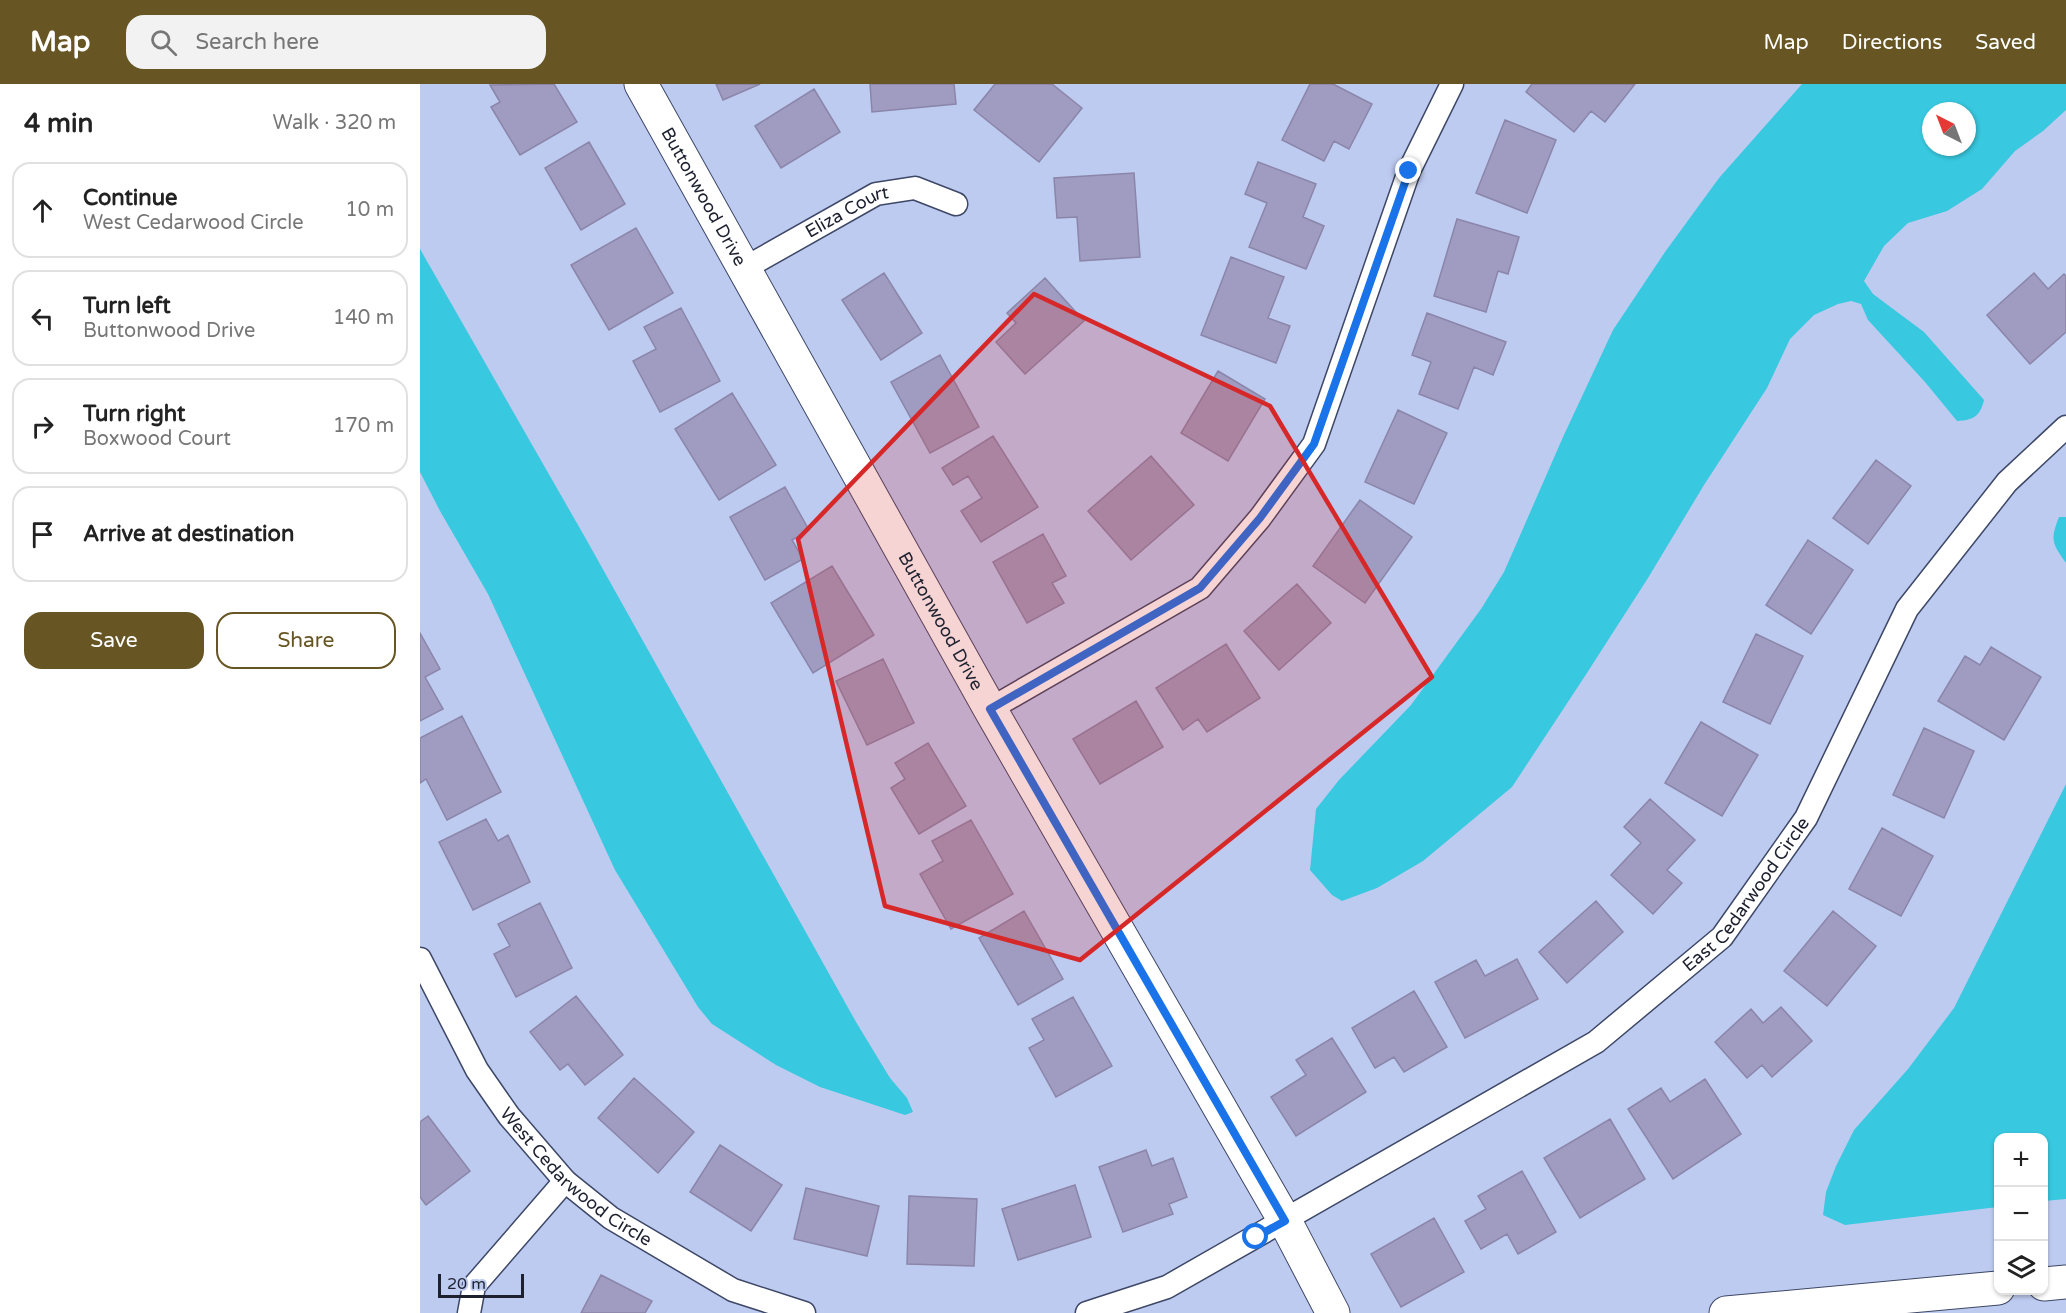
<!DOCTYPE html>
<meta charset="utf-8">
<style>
body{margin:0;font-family:"Varela Round",sans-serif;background:#f2f2f2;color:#222}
.controls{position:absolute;right:18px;bottom:18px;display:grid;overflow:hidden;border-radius:12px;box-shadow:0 2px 4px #0004}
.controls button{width:54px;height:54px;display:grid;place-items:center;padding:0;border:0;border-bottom:2px solid #e0e0e0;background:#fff;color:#222;font:30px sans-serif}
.compass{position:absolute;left:1502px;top:18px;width:54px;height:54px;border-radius:50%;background:#fff;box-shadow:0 2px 4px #0004;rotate:318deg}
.scale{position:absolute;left:18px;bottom:15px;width:86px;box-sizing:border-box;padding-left:6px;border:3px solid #1d212f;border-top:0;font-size:16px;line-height:21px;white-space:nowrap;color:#1d212f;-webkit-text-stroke:4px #becbf0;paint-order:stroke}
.stop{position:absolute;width:18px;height:18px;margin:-14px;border:4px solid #1a73e8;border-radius:50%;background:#fff}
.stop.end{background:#1a73e8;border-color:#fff;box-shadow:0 2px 6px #0008}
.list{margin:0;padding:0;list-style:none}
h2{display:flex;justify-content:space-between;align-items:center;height:78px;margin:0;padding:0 24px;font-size:26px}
h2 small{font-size:20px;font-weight:400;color:#767676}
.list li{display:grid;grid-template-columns:39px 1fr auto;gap:18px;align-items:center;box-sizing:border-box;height:96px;margin:0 12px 12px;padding:0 12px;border:2px solid #e0e0e0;border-radius:18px}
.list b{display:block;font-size:22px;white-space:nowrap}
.list p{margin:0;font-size:20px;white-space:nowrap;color:#767676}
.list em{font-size:20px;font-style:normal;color:#767676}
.actions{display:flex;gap:12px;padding:18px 24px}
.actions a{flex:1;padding:14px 0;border:2px solid #675624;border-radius:18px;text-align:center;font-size:21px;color:#675624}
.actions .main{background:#675624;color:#fff}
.icon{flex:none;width:33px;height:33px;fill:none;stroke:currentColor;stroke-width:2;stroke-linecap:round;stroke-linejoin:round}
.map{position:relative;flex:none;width:1646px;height:1229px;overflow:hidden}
header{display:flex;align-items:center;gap:36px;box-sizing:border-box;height:84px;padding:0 30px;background:#675624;color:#fff}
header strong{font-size:28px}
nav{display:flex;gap:33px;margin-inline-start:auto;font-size:21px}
.search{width:420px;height:54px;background:#f2f2f2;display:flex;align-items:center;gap:15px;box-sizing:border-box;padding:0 21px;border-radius:18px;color:#767676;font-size:22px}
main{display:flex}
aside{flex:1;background:#fff}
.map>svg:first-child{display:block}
.water{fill:#38c8df;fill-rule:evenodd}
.building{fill:#a09bc1;stroke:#8a85a9;stroke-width:1.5}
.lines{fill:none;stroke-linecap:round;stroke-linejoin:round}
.street-casing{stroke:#3d4766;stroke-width:25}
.secondary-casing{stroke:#3d4766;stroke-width:35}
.street{stroke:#fff;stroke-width:22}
.secondary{stroke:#fff;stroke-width:33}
.route{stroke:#1a73e8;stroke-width:8}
.marked{fill:#d62828;fill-opacity:0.2;stroke:#d62828;stroke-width:4.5;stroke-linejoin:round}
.labels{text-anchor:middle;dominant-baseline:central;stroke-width:5;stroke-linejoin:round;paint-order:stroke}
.street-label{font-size:18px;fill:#1d212f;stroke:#becbf0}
</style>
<header>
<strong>Map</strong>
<div class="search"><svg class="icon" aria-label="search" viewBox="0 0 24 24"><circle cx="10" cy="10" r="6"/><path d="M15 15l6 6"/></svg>Search here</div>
<nav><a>Map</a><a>Directions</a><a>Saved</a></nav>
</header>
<main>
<aside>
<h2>4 min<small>Walk · 320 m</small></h2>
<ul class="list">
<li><svg class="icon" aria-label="ahead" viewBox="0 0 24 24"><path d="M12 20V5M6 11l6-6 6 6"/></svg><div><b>Continue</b><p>West Cedarwood Circle</p></div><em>10 m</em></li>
<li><svg class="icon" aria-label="left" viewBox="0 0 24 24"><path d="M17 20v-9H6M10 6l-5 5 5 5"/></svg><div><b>Turn left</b><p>Buttonwood Drive</p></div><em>140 m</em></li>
<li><svg class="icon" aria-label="right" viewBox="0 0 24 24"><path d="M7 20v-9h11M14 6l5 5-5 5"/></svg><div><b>Turn right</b><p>Boxwood Court</p></div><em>170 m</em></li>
<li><svg class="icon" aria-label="arrive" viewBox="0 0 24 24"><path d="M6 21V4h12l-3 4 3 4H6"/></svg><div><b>Arrive at destination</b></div></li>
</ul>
<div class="actions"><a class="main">Save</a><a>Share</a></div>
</aside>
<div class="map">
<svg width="1646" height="1229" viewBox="0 0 1646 1229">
<rect width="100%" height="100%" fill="#becbf0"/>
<path class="water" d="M1382 0H1646V26L1623 47 1595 67 1562 105 1527 127 1488 139 1464 162 1444 197 1453 210 1504 248 1564 316C1560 333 1553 336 1537 337L1505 298 1448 236 1441 220 1431 217 1418 220 1394 231 1370 255 1347 304 1284 401 1228 494 1165 592 1092 703 1003 777 957 804 922 817 912 811 890 786 896 725 919 696 991 621 1061 525 1084 488 1143 353 1193 246 1245 168 1299 94ZM1511 27H1547V63H1511Z
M0 165 166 455 436 938 470 994 487 1014 493 1028 485 1031 400 1003 356 981 292 940 278 923 195 786 68 510 20 427 0 388Z
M1639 433H1646V479C1632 459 1630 456 1639 433Z
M1646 700V1115L1624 1117V1054H1578V1123L1425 1141 1403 1131 1406 1108 1416 1082 1434 1046 1488 985 1534 924Z"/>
<path class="building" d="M134 0 157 38 100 71 71 23 80 18 70 1Z
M296 0H340L303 16Z
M450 0H534L536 20 452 28Z
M575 0H632L662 24 619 78 554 26Z
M890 0H913L952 20 929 65 914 57 904 77 862 56Z
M1112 0H1215L1185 38 1171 27 1154 48 1106 8Z
M394 5 420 48 361 84 335 42Z
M1085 36 1136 56 1107 129 1056 109Z
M169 58 205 120 161 146 125 84Z
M838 78 896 100 883 133 904 142 886 185 829 163 847 119 825 110Z
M714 89 720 173 660 177 657 133 637 134 634 94Z
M1037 135 1099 153 1088 190 1078 187 1066 228 1014 212Z
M216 144 253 209 189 246 151 181Z
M811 173 864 193 848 234 870 242 856 279 781 251Z
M464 189 502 249 461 276 422 216Z
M1614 189 1628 205 1644 190 1646 192V248L1610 280 1567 231Z
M625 194 664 237 605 290 576 258 596 239 587 229Z
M261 224 300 297 240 328 213 277 236 265 224 243Z
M1007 229 1086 258 1073 291 1054 283 1038 325 999 310 1011 278 992 271Z
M520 271 559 343 510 369 471 298Z
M798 287 845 315 808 377 761 349Z
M312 309 356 381 299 416 255 345Z
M978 326 1027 349 994 420 945 398Z
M573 352 618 423 561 458 541 427 562 414 548 392 533 401 522 384Z
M731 372 774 421 711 476 668 427Z
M1456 376 1491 402 1448 460 1413 434Z
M365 403 389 446 372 456 383 475 345 496 310 433Z
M940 416 992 453 945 519 893 482Z
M623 450 646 492 632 499 644 519 607 539 573 478Z
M1388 456 1433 486 1391 550 1346 521Z
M412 482 454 551 393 589 351 519Z
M877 500 911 539 859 586 824 547Z
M0 549 20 585 5 593 23 625 0 637Z
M1336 550 1383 572 1350 640 1303 618Z
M806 560 840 614 787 648 778 635 763 646 736 604Z
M1571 563 1621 593 1584 656 1518 617 1545 572 1560 581Z
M463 575 494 639 447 661 416 597Z
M716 617 743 663 680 700 653 655Z
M42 632 81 708 27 736 6 695 0 699V654Z
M1281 638 1338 671 1302 732 1245 699Z
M1504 644 1554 667 1524 734 1473 711Z
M508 659 546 722 499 750 471 704 485 695 475 679Z
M1230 715 1275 756 1247 786 1262 799 1233 830 1191 791 1221 759 1204 743Z
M66 735 78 757 88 751 110 798 53 826 19 758Z
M551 736 593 810 531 845 500 790 523 777 512 757Z
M1462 744 1513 772 1481 832 1429 805Z
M1176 817 1203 848 1147 899 1119 868Z
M120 819 152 884 96 913 74 870 90 862 78 840Z
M604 827 643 895 598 921 559 854Z
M1413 827 1456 862 1407 922 1364 887Z
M1097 875 1118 915 1045 954 1015 898 1056 876 1065 892Z
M994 907 1027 963 984 988 974 973 955 984 932 944Z
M156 912 203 971 165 1001 148 980 140 986 110 948Z
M653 913 692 982 636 1013 609 964 624 956 612 935Z
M1361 923 1392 957 1352 993 1342 981 1327 994 1295 958 1331 925 1343 939Z
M912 954 946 1008 876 1052 851 1013 886 991 876 976Z
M214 994 274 1048 238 1089 178 1034Z
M1285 995 1321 1050 1253 1095 1208 1025 1241 1004 1250 1018Z
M8 1032 50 1087 6 1121 0 1113V1038Z
M1190 1035 1225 1095 1160 1134 1124 1074Z
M300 1061 362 1101 331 1147 270 1108Z
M726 1066 732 1082 753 1074 767 1113 749 1120 753 1130 703 1148 679 1083Z
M1102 1087 1136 1148 1098 1170 1087 1150 1061 1165 1045 1137 1066 1125 1058 1112Z
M655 1101 671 1153 598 1176 582 1125Z
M386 1104 459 1122 447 1172 374 1155Z
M489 1112 557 1115 554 1182 487 1180Z
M1014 1134 1044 1188 981 1223 951 1170Z
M181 1191 232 1217 225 1229H161Z"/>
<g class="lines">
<defs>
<g id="street">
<path id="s1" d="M325 184 456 110 495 104 536 120"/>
<path d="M570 625 780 504 840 434 894 360 989 87 1032 0"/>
<path id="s2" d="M0 875 57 986 89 1032 145 1097 191 1134 313 1206 384 1229"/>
<path d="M49 1229 54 1202 145 1097"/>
<path id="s3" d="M667 1229 747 1203 1176 958 1302 853 1386 734 1487 525 1587 398 1646 343"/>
</g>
<g id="secondary">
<path id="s4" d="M221 0 570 625 865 1137 913 1229"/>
<path d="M1624 1200 1646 1198"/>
<path d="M1306 1229 1578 1204"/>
</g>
</defs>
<use href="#street" class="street-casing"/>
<use href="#secondary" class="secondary-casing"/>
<use href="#street" class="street"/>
<use href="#secondary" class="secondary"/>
</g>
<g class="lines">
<path class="route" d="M836 1153 865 1137 570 625 780 504 840 434 894 360 989 87"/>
</g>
<path class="marked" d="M614 210 850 322 1012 593 660 876 465 822 378 455Z"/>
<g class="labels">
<g class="street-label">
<text stroke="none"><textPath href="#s4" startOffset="129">Buttonwood Drive</textPath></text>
<text stroke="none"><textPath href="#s1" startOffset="117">Eliza Court</textPath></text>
<text stroke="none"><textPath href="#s4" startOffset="615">Buttonwood Drive</textPath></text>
<text stroke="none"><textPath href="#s3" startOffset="790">East Cedarwood Circle</textPath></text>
<text stroke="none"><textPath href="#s2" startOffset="272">West Cedarwood Circle</textPath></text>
</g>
</g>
</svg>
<div class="controls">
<button>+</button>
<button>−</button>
<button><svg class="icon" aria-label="layers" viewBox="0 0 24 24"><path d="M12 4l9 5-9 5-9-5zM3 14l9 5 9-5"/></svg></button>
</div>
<svg class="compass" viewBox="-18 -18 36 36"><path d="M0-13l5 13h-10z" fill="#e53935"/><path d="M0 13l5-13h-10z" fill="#767676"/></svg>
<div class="scale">20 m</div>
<div class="stop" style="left:836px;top:1153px"></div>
<div class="stop end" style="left:989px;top:87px"></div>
</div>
</main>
